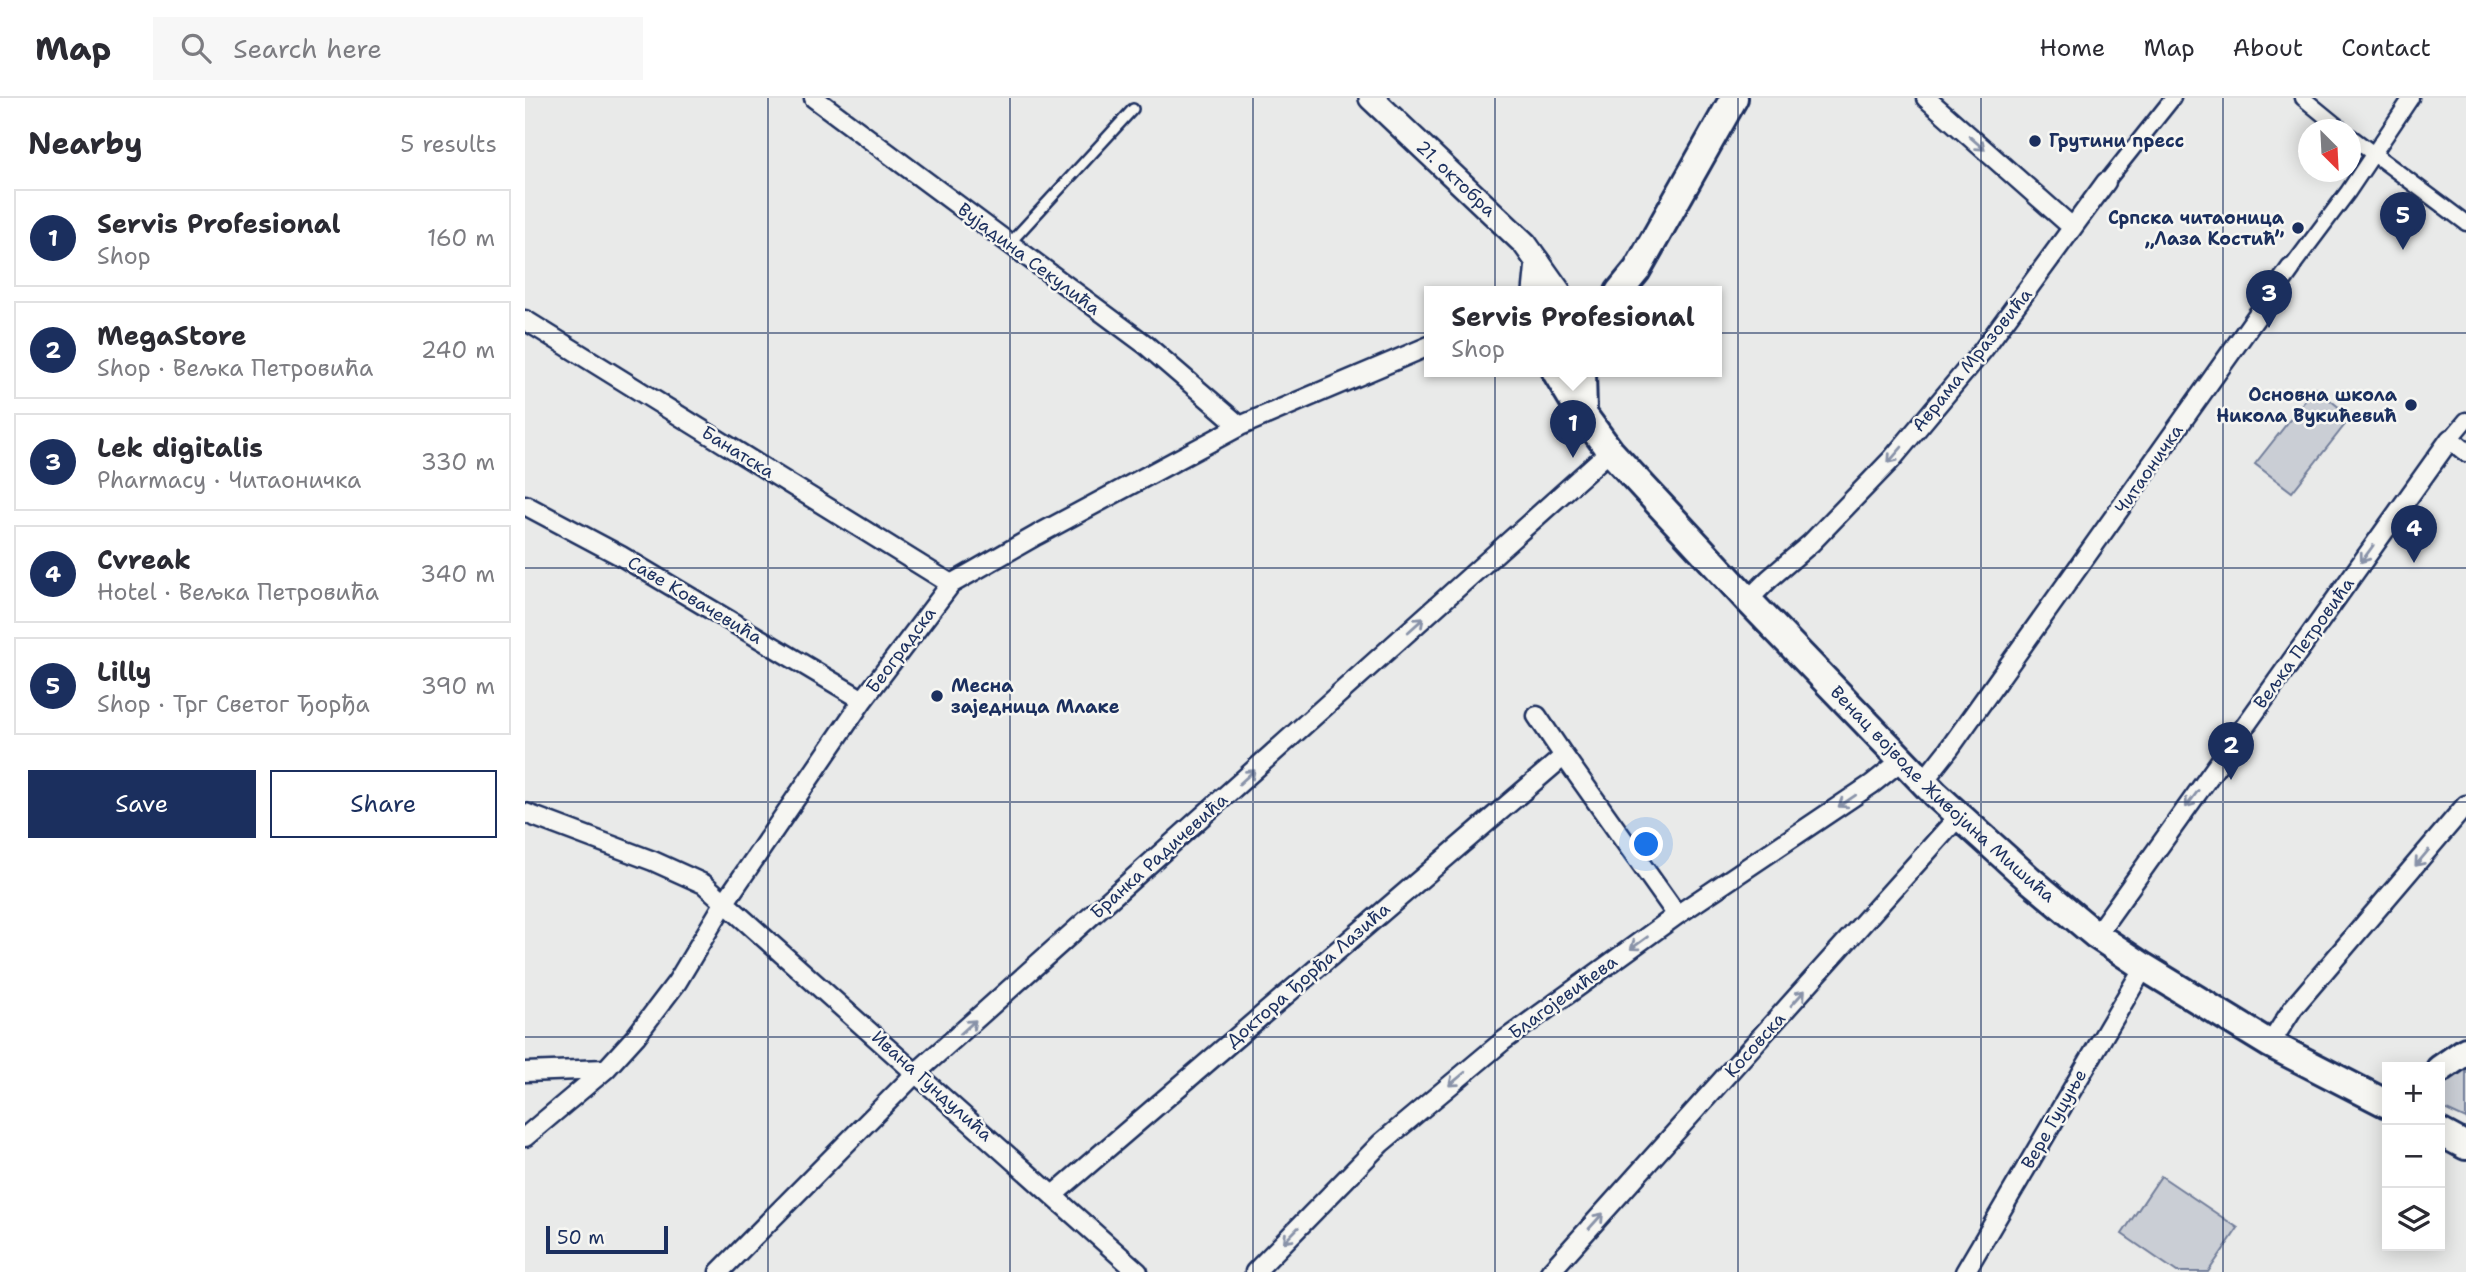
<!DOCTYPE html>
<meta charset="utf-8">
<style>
body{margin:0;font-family:"Shantell Sans",sans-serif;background:#f7f7f7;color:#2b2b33}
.controls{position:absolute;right:21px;bottom:21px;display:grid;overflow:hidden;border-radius:0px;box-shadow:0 4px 18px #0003}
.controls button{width:63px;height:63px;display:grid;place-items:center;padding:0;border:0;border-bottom:2px solid #e1e1e2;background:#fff;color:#2b2b33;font:35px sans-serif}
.compass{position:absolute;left:1773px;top:21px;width:63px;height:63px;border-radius:50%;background:#fff;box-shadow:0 4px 18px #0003;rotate:156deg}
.scale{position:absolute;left:21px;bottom:18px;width:122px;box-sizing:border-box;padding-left:7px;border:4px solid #1b2f5e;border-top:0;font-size:19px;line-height:24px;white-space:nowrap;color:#1b2f5e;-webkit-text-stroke:5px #f6f6f2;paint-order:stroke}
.you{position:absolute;left:1122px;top:747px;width:24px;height:24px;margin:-18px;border:5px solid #fff;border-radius:50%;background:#1a73e8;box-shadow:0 0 0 10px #1a73e833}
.badge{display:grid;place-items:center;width:46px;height:46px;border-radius:50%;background:#1b2f5e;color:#fff;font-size:23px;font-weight:700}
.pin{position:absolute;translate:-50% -58px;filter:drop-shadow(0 2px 4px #0008)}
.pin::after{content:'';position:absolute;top:37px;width:24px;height:21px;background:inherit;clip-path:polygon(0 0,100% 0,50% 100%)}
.popup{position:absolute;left:899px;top:188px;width:298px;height:91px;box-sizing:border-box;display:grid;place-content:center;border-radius:0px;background:#fff;filter:drop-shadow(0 2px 5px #0005);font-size:23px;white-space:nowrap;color:#7c7c81}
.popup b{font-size:26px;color:#2b2b33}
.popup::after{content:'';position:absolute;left:50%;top:100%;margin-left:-14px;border:14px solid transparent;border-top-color:#fff}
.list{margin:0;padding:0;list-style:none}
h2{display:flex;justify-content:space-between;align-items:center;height:91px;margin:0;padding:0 28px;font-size:30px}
h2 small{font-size:23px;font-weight:400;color:#7c7c81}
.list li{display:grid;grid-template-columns:46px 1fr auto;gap:21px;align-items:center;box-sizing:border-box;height:98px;margin:0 14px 14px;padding:0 14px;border:2px solid #e1e1e2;border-radius:0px}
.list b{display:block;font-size:26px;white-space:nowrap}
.list p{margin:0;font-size:23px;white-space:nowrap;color:#7c7c81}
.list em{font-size:23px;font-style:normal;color:#7c7c81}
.actions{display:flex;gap:14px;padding:21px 28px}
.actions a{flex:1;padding:16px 0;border:2px solid #1b2f5e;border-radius:0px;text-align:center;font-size:24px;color:#1b2f5e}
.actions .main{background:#1b2f5e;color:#fff}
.icon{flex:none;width:38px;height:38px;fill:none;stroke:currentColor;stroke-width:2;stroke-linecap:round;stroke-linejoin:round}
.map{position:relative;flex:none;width:1941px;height:1174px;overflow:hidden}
header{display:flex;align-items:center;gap:42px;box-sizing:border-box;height:98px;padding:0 35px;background:#fff;border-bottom:2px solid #e1e1e2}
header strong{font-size:33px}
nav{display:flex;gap:38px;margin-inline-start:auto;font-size:24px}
.search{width:490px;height:63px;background:#f7f7f7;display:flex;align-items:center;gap:18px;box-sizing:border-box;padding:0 24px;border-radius:0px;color:#7c7c81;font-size:26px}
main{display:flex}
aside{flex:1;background:#fff}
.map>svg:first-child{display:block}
.green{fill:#caced5;stroke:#727e9a;stroke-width:2}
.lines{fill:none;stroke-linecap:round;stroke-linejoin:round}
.service-casing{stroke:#1b2f5e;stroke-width:14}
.pedestrian-casing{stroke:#1b2f5e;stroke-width:19}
.minor-casing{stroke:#1b2f5e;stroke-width:23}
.tertiary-casing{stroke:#1b2f5e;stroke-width:28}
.secondary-casing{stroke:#1b2f5e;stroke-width:32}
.service{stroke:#f6f6f2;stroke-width:9}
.pedestrian{stroke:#f6f6f2;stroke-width:14}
.minor{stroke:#f6f6f2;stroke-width:18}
.tertiary{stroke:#f6f6f2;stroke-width:23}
.secondary{stroke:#f6f6f2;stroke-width:26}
.oneway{stroke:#8892a8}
.grid{fill:none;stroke:#1b2f5e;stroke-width:2;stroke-opacity:0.55}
.poi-dot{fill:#1b2f5e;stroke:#f6f6f2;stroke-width:2.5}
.labels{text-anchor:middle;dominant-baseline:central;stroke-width:5;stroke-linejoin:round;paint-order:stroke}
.poi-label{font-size:18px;font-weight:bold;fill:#1b2f5e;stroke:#f6f6f2;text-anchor:start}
.street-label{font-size:18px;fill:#1b2f5e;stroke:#f6f6f2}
</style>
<header>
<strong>Map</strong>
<div class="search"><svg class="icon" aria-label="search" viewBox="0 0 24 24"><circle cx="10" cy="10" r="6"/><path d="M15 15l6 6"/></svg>Search here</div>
<nav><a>Home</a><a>Map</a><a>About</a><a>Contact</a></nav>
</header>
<main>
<aside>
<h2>Nearby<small>5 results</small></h2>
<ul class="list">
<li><span class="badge">1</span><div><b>Servis Profesional</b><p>Shop</p></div><em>160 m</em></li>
<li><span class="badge">2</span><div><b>MegaStore</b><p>Shop · Вељка Петровића</p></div><em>240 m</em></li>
<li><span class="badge">3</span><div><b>Lek digitalis</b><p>Pharmacy · Читаоничка</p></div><em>330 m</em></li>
<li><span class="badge">4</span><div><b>Cvreak</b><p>Hotel · Вељка Петровића</p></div><em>340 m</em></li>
<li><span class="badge">5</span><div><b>Lilly</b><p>Shop · Трг Светог Ђорђа</p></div><em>390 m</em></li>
</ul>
<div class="actions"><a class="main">Save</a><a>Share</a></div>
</aside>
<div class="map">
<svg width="1941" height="1174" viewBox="0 0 1941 1174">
<rect width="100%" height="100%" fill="#e9eae9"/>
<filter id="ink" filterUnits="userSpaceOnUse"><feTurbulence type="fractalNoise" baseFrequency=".0143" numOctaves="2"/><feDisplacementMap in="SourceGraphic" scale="14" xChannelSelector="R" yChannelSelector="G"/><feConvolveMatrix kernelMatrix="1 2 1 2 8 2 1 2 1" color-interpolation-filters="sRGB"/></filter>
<g filter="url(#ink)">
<path class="green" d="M1790 290 1826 319 1767 394 1730 366Z
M1941 960V1021L1915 1009V980Z
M1636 1078 1713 1130 1683 1174H1652L1597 1136Z"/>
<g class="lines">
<defs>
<path id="service" d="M484 146 608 11"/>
<path id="pedestrian" d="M1778 0 1817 32
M1826 39 1941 125
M1581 84 1648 0
M1766 170 1823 94 1886 0
M1925 341 1941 322"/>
<path id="minor" d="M289 0 621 247 715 328
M1401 0 1547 129
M0 222 426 486
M0 407 96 458 338 602
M1223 502 1244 481 1286 445 1367 361 1458 252 1581 84
M1012 618 1039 658
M1398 684 1424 651 1766 170
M0 715 128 763 179 786 613 1174
M1571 837 1925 341 1941 354
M1745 946 1768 910 1941 707
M0 974 81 971
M0 1039 81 971 111 938 152 884 200 804 338 602 426 486 512 437 715 328 904 248
M528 1097 1039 658 1152 817
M194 1174 392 974 1085 353
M730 1174 856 1045 978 943 1152 817 1347 686 1377 662
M1025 1174 1434 718
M1440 1174 1619 869"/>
<g id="tertiary">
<path id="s1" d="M846 0 1000 146 1034 194"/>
<path d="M1010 194 1013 164"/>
</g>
<g id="secondary">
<path d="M1094 194 1112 172 1209 0"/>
<path id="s2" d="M1031 274 1049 304 1085 353 1223 502 1410 696 1504 781 1571 837 1619 869 1745 946 1862 1006"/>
<path d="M1057 274 1058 313"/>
<path d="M1915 971 1941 953"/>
<path d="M1915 1034 1941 1048"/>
</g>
</defs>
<use href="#service" class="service-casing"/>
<use href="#pedestrian" class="pedestrian-casing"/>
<use href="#minor" class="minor-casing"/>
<use href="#tertiary" class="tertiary-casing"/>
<use href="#secondary" class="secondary-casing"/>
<use href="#service" class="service"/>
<use href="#pedestrian" class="pedestrian"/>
<use href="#minor" class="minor"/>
<use href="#tertiary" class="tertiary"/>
<use href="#secondary" class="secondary"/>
</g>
<defs><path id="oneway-shaft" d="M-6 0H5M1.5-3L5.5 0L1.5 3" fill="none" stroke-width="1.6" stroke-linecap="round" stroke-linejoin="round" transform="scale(1.75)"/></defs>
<g class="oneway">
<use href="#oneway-shaft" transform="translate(1452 45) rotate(41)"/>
<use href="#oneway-shaft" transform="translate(1370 357) rotate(131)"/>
<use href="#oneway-shaft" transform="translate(1842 456) rotate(126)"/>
<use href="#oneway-shaft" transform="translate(891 527) rotate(-42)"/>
<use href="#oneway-shaft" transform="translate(722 679) rotate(-42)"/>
<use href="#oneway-shaft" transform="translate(1667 701) rotate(126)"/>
<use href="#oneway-shaft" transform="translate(1322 703) rotate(146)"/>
<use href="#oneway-shaft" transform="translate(1897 760) rotate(130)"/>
<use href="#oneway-shaft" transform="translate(1114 845) rotate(144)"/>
<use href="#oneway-shaft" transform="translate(1273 900) rotate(-48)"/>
<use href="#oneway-shaft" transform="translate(443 929) rotate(-42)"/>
<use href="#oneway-shaft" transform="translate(932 981) rotate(140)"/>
<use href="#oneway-shaft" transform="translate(1071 1123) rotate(-48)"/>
<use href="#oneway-shaft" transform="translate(766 1137) rotate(134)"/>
</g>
</g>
<path class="grid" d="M243 0V1174M485 0V1174M728 0V1174M970 0V1174M1213 0V1174M1456 0V1174M1698 0V1174M0 235H1941M0 470H1941M0 704H1941M0 939H1941"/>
<g class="poi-dot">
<circle cx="1510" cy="43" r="7"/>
<circle cx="1773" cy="130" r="7"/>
<circle cx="1886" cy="307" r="7"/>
<circle cx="412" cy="598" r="7"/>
</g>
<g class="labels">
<g class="poi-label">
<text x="1524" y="43">Грутини пресс</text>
<text x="1759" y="120" text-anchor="end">Српска читаоница<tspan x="1759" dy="21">„Лаза Костић”</tspan></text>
<text x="1872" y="297" text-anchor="end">Основна школа<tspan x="1872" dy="21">Никола Вукићевић</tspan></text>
<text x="426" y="588">Месна<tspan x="426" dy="21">заједница Млаке</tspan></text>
</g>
<g class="street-label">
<text stroke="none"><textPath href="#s1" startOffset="117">21. октобра</textPath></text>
<text transform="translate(504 161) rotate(37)">Вујадина Секулића</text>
<text transform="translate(1447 262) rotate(-51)">Аврама Мразовића</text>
<text transform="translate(213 354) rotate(32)">Банатска</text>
<text transform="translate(1624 371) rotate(-55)">Читаоничка</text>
<text transform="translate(170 502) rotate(31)">Саве Ковачевића</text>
<text transform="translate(1779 545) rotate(-54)">Вељка Петровића</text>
<text transform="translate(376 552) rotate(-53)">Београдска</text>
<text stroke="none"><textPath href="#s2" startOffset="574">Венац војводе Живојина Мишића</textPath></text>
<text transform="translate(634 758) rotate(-42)">Бранка Радичевића</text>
<text transform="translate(783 877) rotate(-41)">Доктора Ђорђа Лазића</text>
<text transform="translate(1038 899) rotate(-36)">Благојевићева</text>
<text transform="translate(1230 947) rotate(-48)">Косовска</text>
<text transform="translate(407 988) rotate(42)">Ивана Гундулића</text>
<text transform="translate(1529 1021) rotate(-60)">Вере Гуцуње</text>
</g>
</g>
</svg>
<div class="controls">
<button>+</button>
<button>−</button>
<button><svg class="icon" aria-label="layers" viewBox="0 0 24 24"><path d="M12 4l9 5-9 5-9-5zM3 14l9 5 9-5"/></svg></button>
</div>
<svg class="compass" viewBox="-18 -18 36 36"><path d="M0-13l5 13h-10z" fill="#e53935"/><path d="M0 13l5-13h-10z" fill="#7c7c81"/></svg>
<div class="scale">50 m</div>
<div class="you"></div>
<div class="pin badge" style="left:1048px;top:360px">1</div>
<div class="popup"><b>Servis Profesional</b>Shop</div>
<div class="pin badge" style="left:1706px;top:682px">2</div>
<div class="pin badge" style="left:1744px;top:230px">3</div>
<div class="pin badge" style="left:1889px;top:465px">4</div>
<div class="pin badge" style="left:1878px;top:152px">5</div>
</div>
</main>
